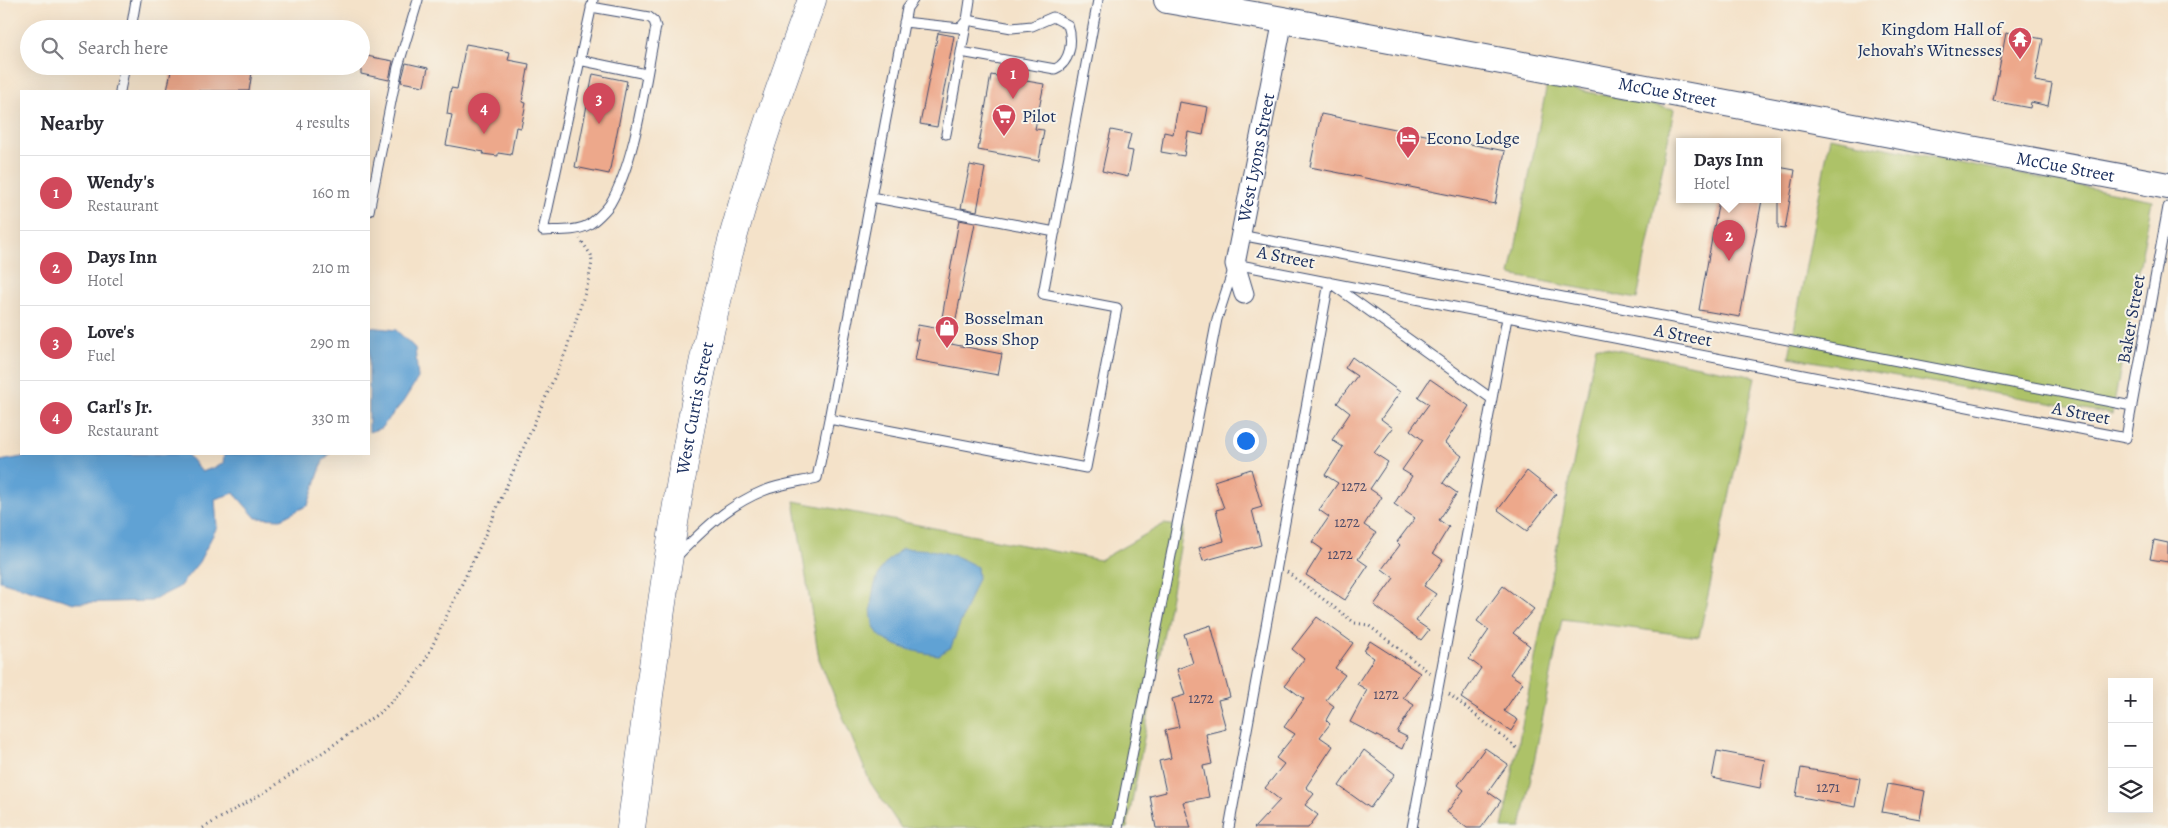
<!DOCTYPE html>
<meta charset="utf-8">
<style>
body{margin:0;font-family:Alegreya,serif;background:#f7f7f7;color:#2b2b33}
.controls{position:absolute;right:15px;bottom:15px;display:grid;overflow:hidden;border-radius:0px;box-shadow:0 5px 20px #0002}
.controls button{width:45px;height:45px;display:grid;place-items:center;padding:0;border:0;border-bottom:1px solid #e1e1e2;background:#fff;color:#2b2b33;font:25px sans-serif}
.you{position:absolute;left:1245px;top:440px;width:18px;height:18px;margin:-12px;border:4px solid #fff;border-radius:50%;background:#1a73e8;box-shadow:0 0 0 8px #1a73e833}
.badge{display:grid;place-items:center;width:32px;height:32px;border-radius:50%;background:#d1495b;color:#fff;font-size:16px;font-weight:700}
.pin{position:absolute;translate:-50% -41px;filter:drop-shadow(0 1px 2px #0008)}
.pin::after{content:'';position:absolute;top:26px;width:18px;height:15px;background:inherit;clip-path:polygon(0 0,100% 0,50% 100%)}
.popup{position:absolute;left:1676px;top:138px;width:105px;height:65px;box-sizing:border-box;display:grid;place-content:center;border-radius:0px;background:#fff;filter:drop-shadow(0 1px 4px #0005);font-size:16px;white-space:nowrap;color:#7c7c81}
.popup b{font-size:19px;color:#2b2b33}
.popup::after{content:'';position:absolute;left:50%;top:100%;margin-left:-10px;border:10px solid transparent;border-top-color:#fff}
.list{margin:0;padding:0;list-style:none}
h2{display:flex;justify-content:space-between;align-items:center;height:65px;margin:0;padding:0 20px;font-size:21px}
h2 small{font-size:16px;font-weight:400;color:#7c7c81}
.list li{display:grid;grid-template-columns:32px 1fr auto;gap:15px;align-items:center;box-sizing:border-box;height:75px;padding:0 20px;border-top:1px solid #e1e1e2}
.list b{display:block;font-size:19px;white-space:nowrap}
.list p{margin:0;font-size:16px;white-space:nowrap;color:#7c7c81}
.list em{font-size:16px;font-style:normal;color:#7c7c81}
.icon{flex:none;width:28px;height:28px;fill:none;stroke:currentColor;stroke-width:2;stroke-linecap:round;stroke-linejoin:round}
.map{position:relative;flex:none;width:2168px;height:828px;overflow:hidden}
.search{position:absolute;background:#fff;box-shadow:0 5px 20px #0002;left:20px;top:20px;width:350px;height:55px;display:flex;align-items:center;gap:12px;box-sizing:border-box;padding:0 18px;border-radius:28px;color:#7c7c81;font-size:19px}
.panel{position:absolute;background:#fff;box-shadow:0 5px 20px #0002;left:20px;top:90px;width:350px;height:365px;border-radius:0px}
.map>svg:first-child{display:block}
.green{fill:#adc267;stroke:#647862}
.water{fill:#61a2d4;stroke:#3e6899}
.building{fill:#eda88b}
.lines{fill:none;stroke-linecap:round;stroke-linejoin:round}
.lane-casing{stroke:#3c4a6e;stroke-width:11}
.street-casing{stroke:#3c4a6e;stroke-width:21}
.secondary-casing{stroke:#3c4a6e;stroke-width:28}
.primary-casing{stroke:#3c4a6e;stroke-width:29}
.path{stroke:#3c4a6e;stroke-width:3;stroke-dasharray:1 4;stroke-linecap:butt}
.lane{stroke:#fff;stroke-width:9}
.street{stroke:#fff;stroke-width:19}
.secondary{stroke:#fff;stroke-width:26}
.primary{stroke:#fff;stroke-width:28}
.labels{text-anchor:middle;dominant-baseline:central;stroke-width:4;stroke-linejoin:round;paint-order:stroke}
.number-label{font-size:15px;fill:#504d69}
.poi-label{font-size:18px;fill:#1b2f5e;stroke:#f7f3e8;text-anchor:start}
.street-label{font-size:18px;fill:#1b2f5e;stroke:#f7f3e8}
</style>
<div class="map">
<svg width="2168" height="828" viewBox="0 0 2168 828">
<rect width="100%" height="100%" fill="#f7f3e8"/>
<filter id="ink" filterUnits="userSpaceOnUse"><feTurbulence type="fractalNoise" baseFrequency=".02" numOctaves="2"/><feDisplacementMap in="SourceGraphic" scale="10" xChannelSelector="R" yChannelSelector="G"/><feConvolveMatrix kernelMatrix="1 2 1 2 8 2 1 2 1" color-interpolation-filters="sRGB"/></filter>
<filter id="wash" filterUnits="userSpaceOnUse"><feTurbulence type="fractalNoise" baseFrequency=".0096" numOctaves="4" result="noise"/><feDisplacementMap in="SourceGraphic" scale="20" xChannelSelector="R" yChannelSelector="G"/><feGaussianBlur stdDeviation="1.12" result="paint"/><feColorMatrix in="noise" values="0 0 0 0 0 0 0 0 0 0 0 0 0 0 0 0 0 1.4 0 .05"/><feComposite in="paint" operator="in"/></filter>
<g filter="url(#wash)">
<rect width="100%" height="100%" fill="#f4e2c9"/>
<path class="green" d="M1547 84 1674 109 1637 299 1510 275Z
M1830 137 2152 200 2112 414 1789 357Z
M1596 346 1755 377 1699 637 1562 619 1521 828H1502Z
M794 501 1100 560 1164 524 1184 527 1127 828H901L870 782 819 659Z"/>
<path class="water" d="M369 327 396 330 415 348 418 378 403 402 381 428 369 432Z
M39 454H187L202 472 223 464 224 454H330L323 461 308 505 281 519 256 518 234 493 215 499 217 527 199 562 179 587 151 601 74 603 0 581V461Z
M901 549C930 548 952 552 977 567L978 578 951 647 939 655C921 653 900 649 884 639 864 626 871 586 882 568 887 561 895 555 901 549Z"/>
<g id="blocks">
<path class="building" d="M2006 32 2043 39 2035 81 2052 84 2048 106 2031 102 2030 108 1993 101Z
M938 33 954 36 937 127 920 124Z
M466 44 510 52 508 60 529 64 522 102 526 103 521 128 516 127 511 155 498 153V156L483 154 484 152 446 145 452 115 447 114 451 88 457 89Z
M361 55 393 61 389 80 361 74Z
M406 63 428 68 424 86 401 82Z
M172 66H253L249 91H167Z
M593 74 627 81 609 174 575 167Z
M991 75 1044 84 1035 129 1044 130 1039 161 978 150Z
M1179 102 1208 107 1203 135 1188 132 1184 156 1161 152 1164 132 1173 134Z
M1321 114 1505 151 1495 204 1310 167Z
M1111 130 1131 134 1127 150 1133 151 1128 177 1102 171Z
M970 165 985 168 977 211 961 208Z
M1778 167 1795 170 1785 229 1778 228Z
M1719 200H1762L1740 317 1699 310Z
M959 220 975 223 951 344 1002 354 998 375 915 360 919 340H915L918 325 940 329Z
M1352 357 1400 392 1381 419 1393 428 1374 453 1388 462 1370 489 1382 497 1364 525 1376 533 1358 559 1368 566 1345 600 1306 575 1322 549 1312 542 1329 517 1319 510 1338 483 1325 475 1343 447 1332 440 1350 413 1337 403 1357 376 1345 368Z
M1430 379 1469 406 1445 443 1462 456 1443 483 1457 493 1439 520 1449 527 1433 553 1443 560 1424 586 1436 594 1416 621 1429 630 1421 640 1374 605 1394 578 1382 569 1400 545 1397 542 1415 518 1394 504 1412 476 1402 470 1423 440 1410 430 1429 404 1418 397Z
M1251 469 1262 507 1252 510 1261 545 1203 561 1199 548 1224 541 1216 510 1224 508 1214 481Z
M1527 471 1556 494 1527 531 1498 510Z
M2154 540 2168 543V562L2150 559Z
M1503 586 1534 609 1513 633 1530 646 1510 674 1523 683 1504 711 1518 720 1511 731 1461 698 1481 668 1469 659 1489 630 1477 621Z
M1317 617 1353 643 1335 668 1345 675 1326 700 1334 706 1326 720 1330 724 1320 737 1333 746 1306 787 1314 794 1305 805 1318 815 1308 828H1254L1280 800 1265 788 1284 764 1276 758 1295 734 1284 727 1304 699 1285 685 1304 659 1292 649Z
M1211 625 1230 697 1218 700 1226 729 1206 734 1212 764 1203 766 1209 797 1183 802 1191 828H1156L1150 796 1166 792 1159 761 1171 758 1165 730 1179 727 1172 699 1185 695 1177 669 1193 663 1184 634Z
M1370 641 1420 673 1403 698 1414 705 1397 732 1407 737 1402 749 1350 722 1367 690 1357 684 1374 658 1364 651Z
M1485 748 1508 764 1488 792 1501 801 1481 828H1467L1447 812 1464 790 1458 785Z
M1364 750 1395 774 1370 808 1339 786Z
M1717 751 1765 760 1760 788 1712 778Z
M1801 768 1860 778 1855 807 1796 796Z
M1888 784 1925 791 1920 819 1882 812Z"/>
</g>
</g>
<g filter="url(#ink)">
<use href="#blocks" fill-opacity="0" stroke="#3c4a6e" stroke-width="1"/>
<g class="lines">
<defs>
<path id="lane" d="M591 7 649 17 654 21 656 27C645 80 637 158 610 204 606 210 595 221 588 225 576 232 556 230 543 231L593 0
M904 22 960 28 967 20 970 0
M131 29 136 0
M579 60 646 74
M120 91 125 66
M946 134 967 20 1012 28 1032 26 1053 17 1068 25C1073 40 1071 62 1055 69L961 52
M871 197 1055 232
M369 211 398 67 418 0
M1240 235 2132 406
M829 419 907 8 913 0
M677 556C703 530 728 505 763 491 780 484 799 482 817 478L829 419 1086 468 1117 308 1043 294 1098 0
M1118 828 1217 319 1235 264 2126 438 2168 207
M1229 828 1329 282 1492 399
M1412 828 1507 318"/>
<g id="street">
<path id="s1" d="M1244 294 1235 264 1283 20"/>
</g>
<g id="secondary">
<path id="s2" d="M1167 0 1283 20 2168 186"/>
</g>
<g id="primary">
<path id="s3" d="M631 828C657 639 679 449 726 264 749 174 780 87 812 0"/>
</g>
</defs>
<use href="#lane" class="lane-casing"/>
<use href="#street" class="street-casing"/>
<use href="#secondary" class="secondary-casing"/>
<use href="#primary" class="primary-casing"/>
<path class="path" d="M1287 572 1355 623 1368 625 1430 673
M1449 694 1517 748
M203 828 270 789 382 711 413 680 425 661 481 544 566 351 588 283 592 262 591 255 580 239"/>
<use href="#lane" class="lane"/>
<use href="#street" class="street"/>
<use href="#secondary" class="secondary"/>
<use href="#primary" class="primary"/>
</g>
</g>
<defs>
<symbol id="temple-pin" viewBox="-11 -11 22 30"><path d="M0 17L-7.5 6A9.5 9.5 0 1 1 7.5 6Z" fill="#d1495b" stroke="#f7f3e8"/><path d="M0-6L5-2H3V0L6.5 2.5H4V6H1.5V3h-3V6H-4V2.5H-6.5L-3 0V-2H-5Z" fill="#fff"/></symbol>
<symbol id="supermarket-pin" viewBox="-11 -11 22 30"><path d="M0 17L-7.5 6A9.5 9.5 0 1 1 7.5 6Z" fill="#d1495b" stroke="#f7f3e8"/><path d="M-6-5.5h2.5l.6 2H6L4.5 2H-2.5L-4.4-4H-6ZM-1.5 3.2a1.3 1.3 0 1 0 .1 0ZM3 3.2a1.3 1.3 0 1 0 .1 0Z" fill="#fff"/></symbol>
<symbol id="hotel-pin" viewBox="-11 -11 22 30"><path d="M0 17L-7.5 6A9.5 9.5 0 1 1 7.5 6Z" fill="#d1495b" stroke="#f7f3e8"/><path d="M-6-4.5h1.5V1H6V5H4.5V3h-9V5H-6ZM-4 0a1.8 1.8 0 1 1 3.6 0ZM.5 0V-2.5h3Q6-2.5 6 0Z" fill="#fff"/></symbol>
<symbol id="shop-pin" viewBox="-11 -11 22 30"><path d="M0 17L-7.5 6A9.5 9.5 0 1 1 7.5 6Z" fill="#d1495b" stroke="#f7f3e8"/><path d="M-5-2.5h2.3a2.7 3.5 0 0 1 5.4 0H5L5.5 6h-11ZM-1.5-2.5h3a1.5 2.3 0 0 0-3 0Z" fill="#fff"/></symbol>
</defs>
<g fill-rule="evenodd">
<use href="#temple-pin" x="2006" y="25" width="28" height="38"/>
<use href="#supermarket-pin" x="990" y="102" width="28" height="38"/>
<use href="#hotel-pin" x="1394" y="124" width="28" height="38"/>
<use href="#shop-pin" x="933" y="314" width="28" height="38"/>
</g>
<g class="labels">
<g class="number-label">
<text x="1354" y="486">1272</text>
<text x="1347" y="522">1272</text>
<text x="1340" y="554">1272</text>
<text x="1386" y="694">1272</text>
<text x="1201" y="698">1272</text>
<text x="1828" y="787">1271</text>
</g>
<g class="poi-label">
<text x="2002" y="29" text-anchor="end">Kingdom Hall of<tspan x="2002" dy="21">Jehovah’s Witnesses</tspan></text>
<text x="1022" y="116">Pilot</text>
<text x="1426" y="138">Econo Lodge</text>
<text x="964" y="318">Bosselman<tspan x="964" dy="21">Boss Shop</tspan></text>
</g>
<g class="street-label">
<text stroke="none"><textPath href="#s2" startOffset="509">McCue Street</textPath></text>
<text stroke="none"><textPath href="#s1" startOffset="140">West Lyons Street</textPath></text>
<text stroke="none"><textPath href="#s2" startOffset="914">McCue Street</textPath></text>
<text transform="translate(1286 257) rotate(11)">A Street</text>
<text transform="translate(2131 319) rotate(-80)">Baker Street</text>
<text transform="translate(1683 335) rotate(11)">A Street</text>
<text stroke="none"><textPath href="#s3" startOffset="425">West Curtis Street</textPath></text>
<text transform="translate(2081 413) rotate(11)">A Street</text>
</g>
</g>
</svg>
<div class="controls">
<button>+</button>
<button>−</button>
<button><svg class="icon" aria-label="layers" viewBox="0 0 24 24"><path d="M12 4l9 5-9 5-9-5zM3 14l9 5 9-5"/></svg></button>
</div>
<div class="you"></div>
<div class="pin badge" style="left:1013px;top:99px">1</div>
<div class="pin badge" style="left:1729px;top:261px">2</div>
<div class="popup"><b>Days Inn</b>Hotel</div>
<div class="pin badge" style="left:599px;top:124px">3</div>
<div class="pin badge" style="left:484px;top:134px">4</div>
<div class="search"><svg class="icon" aria-label="search" viewBox="0 0 24 24"><circle cx="10" cy="10" r="6"/><path d="M15 15l6 6"/></svg>Search here</div>
<section class="panel">
<h2>Nearby<small>4 results</small></h2>
<ul class="list">
<li><span class="badge">1</span><div><b>Wendy's</b><p>Restaurant</p></div><em>160 m</em></li>
<li><span class="badge">2</span><div><b>Days Inn</b><p>Hotel</p></div><em>210 m</em></li>
<li><span class="badge">3</span><div><b>Love's</b><p>Fuel</p></div><em>290 m</em></li>
<li><span class="badge">4</span><div><b>Carl's Jr.</b><p>Restaurant</p></div><em>330 m</em></li>
</ul>
</section>
</div>
